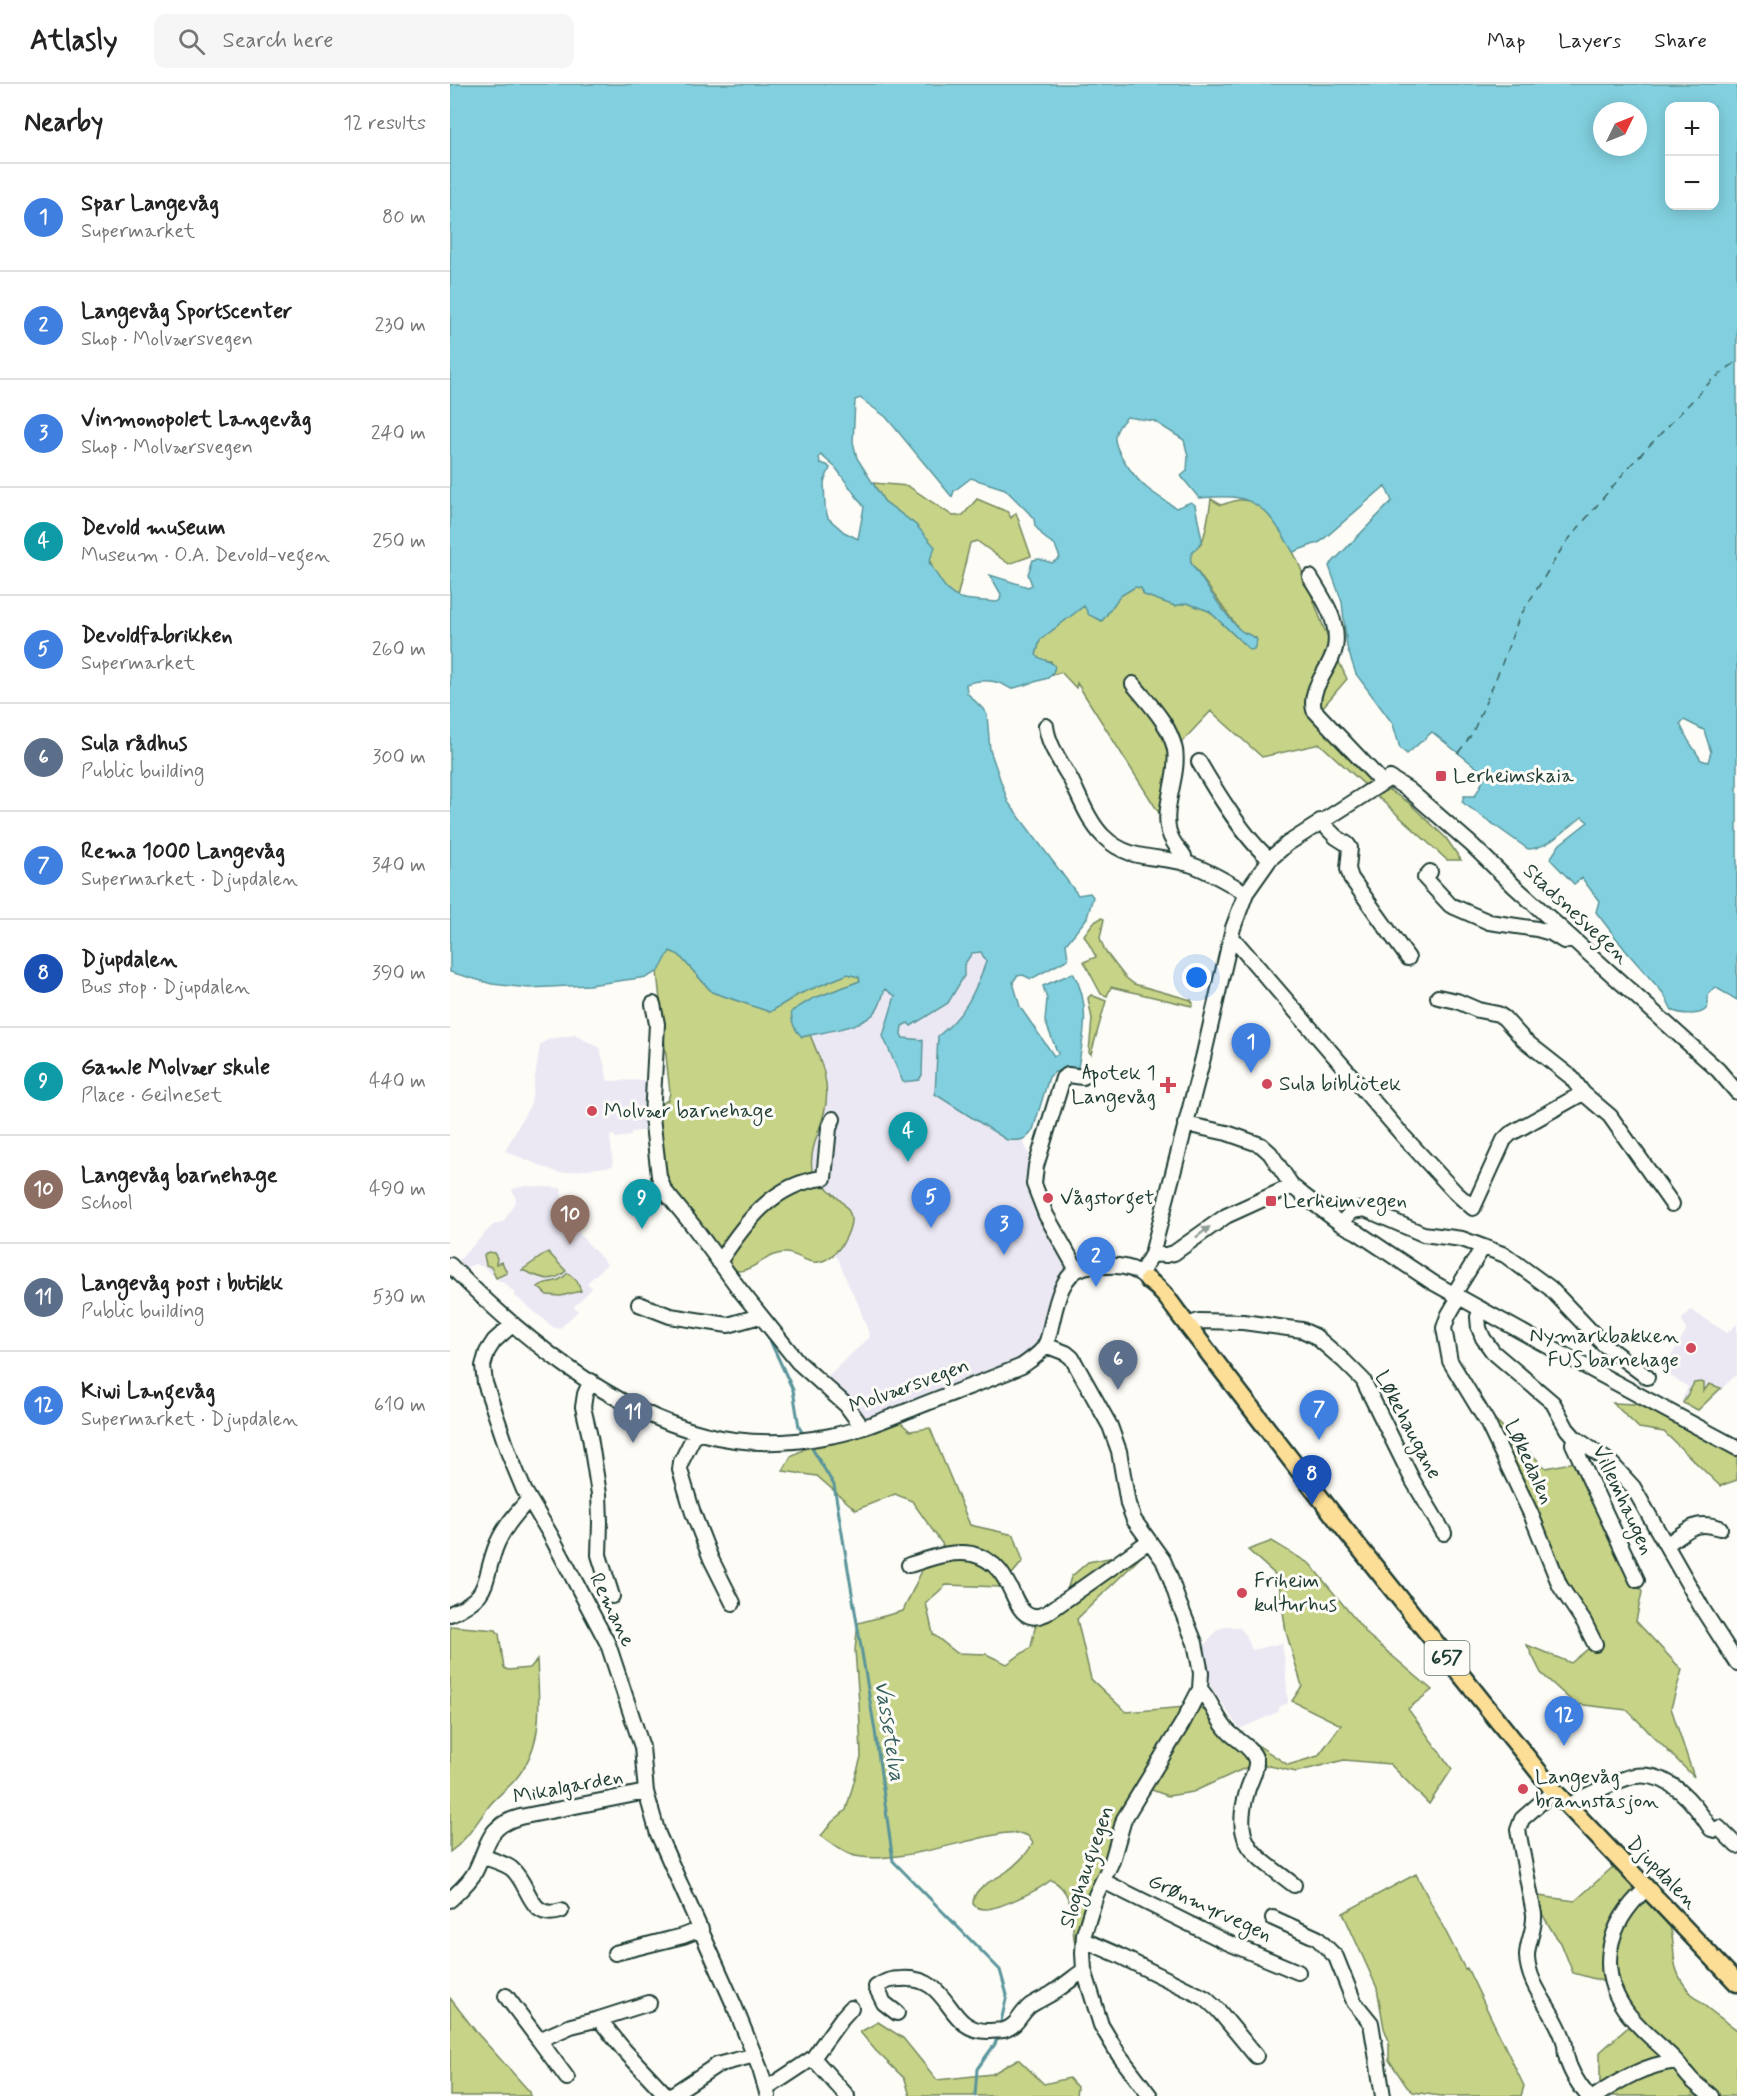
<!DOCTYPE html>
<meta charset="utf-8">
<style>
body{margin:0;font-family:Mynerve,sans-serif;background:#f6f6f6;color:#222}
.controls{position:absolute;right:18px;top:18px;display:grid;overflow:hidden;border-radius:12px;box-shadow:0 3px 15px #0003}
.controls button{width:54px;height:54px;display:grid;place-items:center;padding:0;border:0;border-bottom:2px solid #e0e0e0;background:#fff;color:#222;font:30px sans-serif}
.compass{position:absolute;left:1143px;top:18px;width:54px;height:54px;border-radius:50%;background:#fff;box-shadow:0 3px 15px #0003;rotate:47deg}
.you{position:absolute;left:747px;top:894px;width:21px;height:21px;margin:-15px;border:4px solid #fff;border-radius:50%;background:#1a73e8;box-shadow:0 0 0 9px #1a73e833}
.badge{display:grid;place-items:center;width:39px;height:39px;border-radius:50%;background:#ea580c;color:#fff;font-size:20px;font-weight:700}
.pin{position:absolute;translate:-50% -50px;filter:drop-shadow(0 2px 3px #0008)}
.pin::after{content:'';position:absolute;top:32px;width:21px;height:18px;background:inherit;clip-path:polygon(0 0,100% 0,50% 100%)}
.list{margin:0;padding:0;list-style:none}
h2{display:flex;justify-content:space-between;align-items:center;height:78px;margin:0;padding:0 24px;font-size:26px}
h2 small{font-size:20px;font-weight:400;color:#767676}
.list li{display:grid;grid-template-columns:39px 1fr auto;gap:18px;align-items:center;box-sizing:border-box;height:108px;padding:0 24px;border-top:2px solid #e0e0e0}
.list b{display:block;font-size:22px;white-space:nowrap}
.list p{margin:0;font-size:20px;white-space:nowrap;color:#767676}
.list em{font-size:20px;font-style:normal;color:#767676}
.icon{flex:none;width:33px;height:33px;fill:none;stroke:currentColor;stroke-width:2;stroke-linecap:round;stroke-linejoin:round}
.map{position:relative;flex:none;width:1287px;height:2012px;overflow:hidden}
header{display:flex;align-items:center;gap:36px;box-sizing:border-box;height:84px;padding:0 30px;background:#fff;border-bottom:2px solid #e0e0e0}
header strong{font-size:28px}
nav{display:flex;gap:33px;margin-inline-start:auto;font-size:21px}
.search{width:420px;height:54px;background:#f6f6f6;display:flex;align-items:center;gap:15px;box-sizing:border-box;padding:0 21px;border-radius:12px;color:#767676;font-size:22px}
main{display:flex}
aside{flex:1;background:#fff}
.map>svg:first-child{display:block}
.built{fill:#ebe8f3}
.green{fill:#c7d387;stroke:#73885e;stroke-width:1.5}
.water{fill:#82d0df;stroke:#5a959b;stroke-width:1.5;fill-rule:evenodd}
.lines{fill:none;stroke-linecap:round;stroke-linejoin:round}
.stream{stroke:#5a959b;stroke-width:3}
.ferry{stroke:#38625f;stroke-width:1.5;stroke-dasharray:8 6;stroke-linecap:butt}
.minor-casing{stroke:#1f3d34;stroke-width:18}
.major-casing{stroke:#1f3d34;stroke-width:21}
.minor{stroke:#fdfcf7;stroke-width:14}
.major{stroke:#fcde96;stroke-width:16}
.oneway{fill:#8e9c96}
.poi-dot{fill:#d1495b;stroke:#fdfcf7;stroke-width:2}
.labels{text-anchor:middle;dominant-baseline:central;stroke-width:6;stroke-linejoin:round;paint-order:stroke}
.shield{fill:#fdfcf7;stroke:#62766e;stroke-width:1.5}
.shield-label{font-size:20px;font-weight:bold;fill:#1f3d34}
.poi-label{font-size:21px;fill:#1f3d34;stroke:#fdfcf7;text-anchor:start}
.street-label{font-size:21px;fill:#1f3d34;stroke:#fdfcf7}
.water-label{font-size:22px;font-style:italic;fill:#38625f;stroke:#fdfcf7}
</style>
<header>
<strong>Atlasly</strong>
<div class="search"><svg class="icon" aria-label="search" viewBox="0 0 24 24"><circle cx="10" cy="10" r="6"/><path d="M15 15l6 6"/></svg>Search here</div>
<nav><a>Map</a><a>Layers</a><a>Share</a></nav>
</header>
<main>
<aside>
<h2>Nearby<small>12 results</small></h2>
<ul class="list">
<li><span class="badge" style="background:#3f7fe0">1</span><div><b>Spar Langevåg</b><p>Supermarket</p></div><em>80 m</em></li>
<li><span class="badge" style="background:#3f7fe0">2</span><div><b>Langevåg Sportscenter</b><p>Shop · Molværsvegen</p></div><em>230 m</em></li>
<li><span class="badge" style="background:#3f7fe0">3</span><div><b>Vinmonopolet Langevåg</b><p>Shop · Molværsvegen</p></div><em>240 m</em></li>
<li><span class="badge" style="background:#0f9aa8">4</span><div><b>Devold museum</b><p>Museum · O.A. Devold-vegen</p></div><em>250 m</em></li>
<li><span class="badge" style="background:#3f7fe0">5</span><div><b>Devoldfabrikken</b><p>Supermarket</p></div><em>260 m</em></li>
<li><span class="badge" style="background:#5c6f8a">6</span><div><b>Sula rådhus</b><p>Public building</p></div><em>300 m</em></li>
<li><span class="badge" style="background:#3f7fe0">7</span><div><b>Rema 1000 Langevåg</b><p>Supermarket · Djupdalen</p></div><em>340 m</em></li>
<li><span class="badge" style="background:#1a4fb4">8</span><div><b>Djupdalen</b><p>Bus stop · Djupdalen</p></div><em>390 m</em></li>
<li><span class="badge" style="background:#0f9aa8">9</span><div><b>Gamle Molvær skule</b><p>Place · Geilneset</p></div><em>440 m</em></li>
<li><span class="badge" style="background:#8d6e63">10</span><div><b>Langevåg barnehage</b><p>School</p></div><em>490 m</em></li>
<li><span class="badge" style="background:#5c6f8a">11</span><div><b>Langevåg post i butikk</b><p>Public building</p></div><em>530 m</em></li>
<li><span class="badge" style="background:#3f7fe0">12</span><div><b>Kiwi Langevåg</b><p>Supermarket · Djupdalen</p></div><em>610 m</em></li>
</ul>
</aside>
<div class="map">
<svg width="1287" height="2012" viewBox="0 0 1287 2012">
<rect width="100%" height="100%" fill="#fdfcf7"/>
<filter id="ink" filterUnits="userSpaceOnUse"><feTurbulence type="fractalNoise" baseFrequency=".0167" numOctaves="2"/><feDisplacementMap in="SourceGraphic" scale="12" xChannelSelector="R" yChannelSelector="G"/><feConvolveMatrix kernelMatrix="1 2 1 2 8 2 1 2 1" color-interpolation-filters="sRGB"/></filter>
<g filter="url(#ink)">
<path class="built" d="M531 868 536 878 527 902 506 937 488 952 485 1010 568 1057 573 1056 619 1173 596 1261 570 1284 412 1341 371 1298 420 1253 407 1217 398 1200 388 1174 383 1171 392 1160 399 1125 378 1104 362 1085V1069L377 1003 376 991 360 951 406 941 427 926 434 905 445 911 433 952 455 955 451 951 452 942 459 939 514 892V881L522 869Z
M125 951 150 964 158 997 197 996 199 1046 181 1048V1052L165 1054 164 1051 160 1052 163 1082 109 1089 55 1067 81 1019 90 961 99 955Z
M76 1102 111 1104 113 1119 106 1125 157 1180 137 1199 142 1204 124 1223 128 1227 109 1245 103 1243 64 1211 65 1209 54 1199 49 1197 34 1183 25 1180 15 1184 9 1176 43 1141 54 1137 66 1116 62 1105Z
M1241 1226 1277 1249 1287 1240V1290L1248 1327 1231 1318 1238 1303 1212 1287 1236 1247 1232 1235Z
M778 1542 790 1544 796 1551 802 1566 832 1559 835 1579 838 1619 830 1622 828 1628 789 1645 761 1602 753 1563 768 1545Z"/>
<path class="green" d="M423 399 458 402 503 432 513 431 527 415 558 428 561 434 566 429 581 472 559 480 527 457 520 459 507 514C496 509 479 485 480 472L466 441 434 417Z
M761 415 771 421C782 418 791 413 802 418 837 433 861 511 874 544 881 561 889 578 897 595L873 623 875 649 911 688 958 718 996 754 1011 776H997L870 660 812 673 761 627 725 665 716 740 627 599 626 604 611 588 601 591 604 586 601 577 590 576 586 571 590 556 628 524 634 522 652 537 670 512 685 503 691 504 694 511 725 522 737 519 759 527 800 566 806 561V554L790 547 741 479C738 467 746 467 751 459 755 455 760 423 761 415Z
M651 834 654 835 650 854 655 867 675 893 684 900 741 916 743 919 742 922 661 903 657 912 651 910 634 878 646 873 634 851 643 839Z
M219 867 228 870 262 908 320 928 349 910 398 890 409 893 410 897 362 915 352 953 360 951C371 977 382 1001 374 1029 370 1047 359 1066 362 1085 367 1092 373 1100 379 1106 400 1125 409 1131 393 1159 387 1168 378 1177 368 1178 355 1180 347 1168 334 1169 317 1169 304 1187 288 1187 281 1186 218 1115 214 1106 212 1100 212 1091 211 1084 208 1064 206 1045 203 1025L218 1016 220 1009 207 888Z
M641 911 656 917 641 970 639 968 642 935 638 914Z
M38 1168 44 1169 47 1174 46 1180 52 1178 57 1189 46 1194 41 1183 36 1181 34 1171Z
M98 1168 116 1187C101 1201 89 1193 72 1186Z
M118 1189 127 1197 131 1207 111 1212 97 1211 88 1203C100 1194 104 1203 118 1189Z
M1251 1298 1254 1299V1307L1259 1300 1271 1304 1248 1326 1233 1319 1244 1299Z
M1163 1319 1185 1320 1235 1337 1287 1373V1396L1270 1402 1214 1348 1189 1344Z
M1034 1325 1096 1384 1135 1376 1192 1508 1186 1537 1232 1586 1221 1624 1244 1693 1177 1626 1125 1620 1091 1589 1077 1561 1121 1579 1145 1559 1111 1504Z
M442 1331 460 1347 480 1344 520 1441 564 1451 573 1477 551 1503 496 1501 476 1519 483 1550 507 1569 536 1570 557 1580 581 1563 587 1534 610 1530 621 1493 638 1478 697 1467 627 1535 641 1595 676 1628 748 1622 838 1681 868 1672 891 1641 842 1617 852 1602 836 1548 828 1493 798 1466 822 1457 860 1480 918 1551 982 1606 958 1625 1002 1685 979 1720 940 1680 894 1676 846 1688 806 1679 743 1708 718 1712 691 1702 651 1797 640 1857 628 1872C618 1849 630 1809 601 1796 591 1805 549 1825 536 1825 530 1825 526 1824 523 1820 523 1802 544 1797 556 1788 566 1781 578 1769 583 1759L578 1752C563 1745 543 1751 527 1755 496 1762 428 1782 399 1770 389 1766 380 1758 371 1752L382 1738 396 1726 411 1673 409 1619 405 1566 408 1539 453 1527 476 1478 493 1461 462 1417 445 1410 406 1426 367 1392 333 1387 341 1372 389 1347Z
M0 1542 46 1546 49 1550 54 1584 58 1586 80 1584 87 1576C89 1620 95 1660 65 1696 57 1705 46 1713 39 1722 26 1739 17 1756 0 1768Z
M1165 1781 1220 1843C1225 1857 1222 1870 1226 1884 1234 1912 1265 1929 1287 1946V2012H1157L1150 2002V1968L1185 1937 1152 1897 1123 1889 1111 1859 1104 1850 1081 1811 1125 1817Z
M966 1790 1015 1885 1017 1884 1074 2002 1071 2012H990L963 2008 957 2003 939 1976V1957L934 1944 927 1904 893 1829Z
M0 1914 27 1949 80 2008 81 2012H0Z
M428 1938 453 1954 487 1996 542 1990 568 1975 594 2000 619 1994 627 2003 626 2012H460L455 1995 426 1967 410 1948Z"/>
<path class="water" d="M0 0H1287V916L1265 903 1259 909C1257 913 1259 921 1257 924 1250 933 1229 930 1222 926L1213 909 1176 867 1146 828 1149 817 1132 794 1124 800 1100 775 1110 760 1138 738 1132 733C1117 744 1099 764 1078 765L1012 718 1014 712H1025L1036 691 982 648 957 670 950 664 943 640 906 590 897 563 892 518 879 482 942 417 935 402 870 458 843 468C828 443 815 416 783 413 772 412 760 413 749 414L731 392 737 387 738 372 734 356 704 337 677 333C671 339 666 345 665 353 664 367 687 397 698 405 707 412 717 418 726 424L741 418 745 421 752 456C749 465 738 467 741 479 756 501 770 525 788 544 794 551 802 550 807 556L804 565 800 566 759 527 737 519 725 522 694 511 691 504 685 503 670 512 652 537 639 531 634 522 590 556 586 571C595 580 615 576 598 594L561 605C547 595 531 595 516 600L517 609 533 625 537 631 540 666 558 718 628 811 640 809 643 813 637 834 616 860 618 875 581 895 573 891 567 892 563 898 570 923 604 972 608 970 595 937 597 915 593 902 623 889C641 918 634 952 628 983L605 988 599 993 583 1046C576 1057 569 1057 557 1056L485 1010 488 952C515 931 524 910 536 878L531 868 522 869 514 881V892L498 919 461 942 458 939 452 942 451 950 453 954 473 956 472 991 469 996 453 998 433 952 445 912 435 905C432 912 431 921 426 927 414 944 371 948 352 953 345 946 340 937 342 927L362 915 410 897 409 893 398 890 349 910 320 928 262 908 229 871 220 867 209 887 197 893 139 901 79 904 42 900 0 888ZM1220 22H1264V122H1220ZM1152 27H1188V63H1152ZM410 314 436 333 502 413 504 407 521 394 555 405 578 428 584 435 585 442 595 454 605 461 610 474 602 479 589 475 583 476 578 490 582 501 578 503 540 491 551 510 550 516 547 518C500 514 504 519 479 478L485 463 466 441 434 417 407 374 403 358 405 316ZM371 371 386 384 414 423 408 455 394 448 378 434 375 423 374 398 380 384 377 381 370 379 369 373ZM1234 636 1254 646 1261 668 1258 678 1251 676 1238 656 1230 640Z"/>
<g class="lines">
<path class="stream" d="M318 1252 343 1306 349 1343 355 1353
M360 1361 384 1401 425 1647 443 1777 550 1886 557 1911 550 1942
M525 2012 527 1985 545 1960 548 1951"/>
<path class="ferry" d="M1008 669 1022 650 1050 585 1069 534 1114 461 1178 384 1261 297 1287 277"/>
<defs>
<path id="minor" d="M860 493C873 514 890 538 885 564 881 585 858 604 864 626L932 698
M683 600C699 620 720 640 725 666 730 694 707 732 723 757 726 763 731 767 734 772V779
M596 642C598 661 612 680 621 696 630 714 639 738 653 752 679 778 708 771 739 780 758 786 779 799 796 809
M749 678C764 704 797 758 820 775
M870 737 886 753 897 760 900 764 898 785 901 794 958 874
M980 788 975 794 1000 821 1039 838 1087 845 1101 849 1114 857 1121 855
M781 856 787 859 955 1054 1006 1109 1023 1124 1054 1056 1060 1050 1133 1009
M988 913 1007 917 1028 926 1048 930 1054 934 1074 956 1121 993 1133 1009 1160 1032 1222 1120
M203 920 207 940 202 1033 209 1092 214 1106 244 1143 290 1206 348 1278 396 1321 412 1343
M735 1040 777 1049 811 1061 820 1069 842 1102 853 1111 891 1140 907 1148 982 1198 1092 1259 1287 1364
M891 1140 902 1127 915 1125 973 1150 1012 1155 1055 1171 1100 1204 1153 1260 1197 1293
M702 1170 716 1171 724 1169 776 1132 842 1102
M269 1178C295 1139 323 1099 374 1094L379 1044 383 1035
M0 1181C66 1249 161 1327 254 1350 295 1361 339 1360 380 1352 408 1347 436 1335 462 1325 499 1310 536 1297 572 1282 580 1276 592 1269 596 1260 605 1237 605 1191 634 1183 642 1181 650 1182 658 1182 673 1181 686 1184 697 1195
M627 1186 596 1131 584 1100 586 1082 613 994 618 991 633 993
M691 1189 702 1170 753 974 783 844 796 809 820 775 837 760 940 694 959 706 1022 761 1064 802 1268 986 1287 1008
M1004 1210 1033 1163
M1009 1213 998 1232 994 1244 1000 1277 1037 1338 1081 1430 1110 1502 1134 1538 1145 1560
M189 1220 220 1232 278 1241 310 1232
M1031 1225 1028 1233 1029 1244 1033 1254 1043 1268 1103 1319 1117 1345 1124 1353 1161 1379 1183 1403 1253 1526 1287 1579
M63 1240 44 1257 37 1268 33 1282 35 1299 59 1370 74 1406 100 1450 158 1560 192 1663 196 1708 208 1750 284 1921 310 1985 318 2012
M737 1241 749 1237 793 1238 852 1246 865 1252 894 1277 913 1296 963 1397 994 1449
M595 1261 616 1269 622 1274 660 1342 669 1367 678 1420 684 1436 713 1476 719 1490 728 1517 745 1559 751 1589 750 1605 732 1640 674 1735 662 1777 646 1811 634 1850 633 1869 634 1886 651 1941 669 1971 700 2012
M141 1297 135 1310 133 1323 140 1353 149 1410 150 1438 149 1471 162 1512
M246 1348 231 1378 230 1386 243 1429 261 1475 283 1519
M1124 1353 1123 1360 1187 1496
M1217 1460C1238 1447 1244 1435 1270 1444
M459 1481C479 1475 500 1466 522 1470 564 1480 560 1526 580 1532 585 1534 592 1531 597 1529L699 1457
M0 1530C41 1511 32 1502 45 1465 52 1445 66 1430 79 1415
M750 1605C762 1617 766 1635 778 1647 786 1656 804 1664 806 1677 807 1687 799 1699 797 1708 781 1762 806 1771 844 1801
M1104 1707 1072 1735 1068 1746 1084 1830C1085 1847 1077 1858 1077 1872 1078 1904 1106 1928 1114 1957 1116 1962 1115 1967 1116 1971 1119 1986 1128 2000 1138 2012
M1118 1723C1129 1714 1143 1709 1155 1703 1165 1699 1175 1693 1185 1692 1220 1687 1245 1720 1261 1745L1265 1746 1269 1744 1287 1762
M32 1772C41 1776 55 1779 62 1785 81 1802 79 1837 111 1827
M653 1797 774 1857 848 1888
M1196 1805C1157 1840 1145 1888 1179 1931 1193 1948 1210 1961 1225 1976 1231 1982 1235 1989 1240 1994 1246 2001 1254 2006 1261 2012
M0 1816C9 1807 19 1799 25 1788 39 1761 36 1742 70 1733L196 1708
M823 1834 867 1854 886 1873 904 1918 921 1939 933 2012
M634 1856 666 1870 755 1914 768 1926 806 1972
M165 1869 233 1852 251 1845
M56 1912 89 1956 121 1942 149 1935 174 1966 217 2012
M447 1929 434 1919 426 1903C435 1897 441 1895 451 1895 503 1891 494 1949 540 1947 545 1946 550 1947 554 1946 568 1942 570 1929 581 1921 587 1917 594 1914 601 1910 612 1903 623 1894 634 1886
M149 1935 199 1919
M89 1956 117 1994
M363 1974 397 2012
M316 2005 363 1974 392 1934 401 1924
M220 2012 267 1981 305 1971
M1146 2012C1171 1995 1196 1981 1226 1977"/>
<path id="major" d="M698 1196C711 1205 719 1216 728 1229L892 1442 1104 1707 1287 1899"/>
</defs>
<use href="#minor" class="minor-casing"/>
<use href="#major" class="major-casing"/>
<use href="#minor" class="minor"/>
<use href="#major" class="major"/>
</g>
<defs><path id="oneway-solid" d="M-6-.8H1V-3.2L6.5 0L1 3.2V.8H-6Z" transform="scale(1.5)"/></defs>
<use class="oneway" href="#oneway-solid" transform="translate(753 1148) rotate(-38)"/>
</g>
<g class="poi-dot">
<rect x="985" y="686" width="12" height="12" rx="3"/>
<circle cx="817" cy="1000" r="6"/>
<path d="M715 992h6v6h6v6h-6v6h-6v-6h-6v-6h6z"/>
<circle cx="142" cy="1027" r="6"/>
<circle cx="598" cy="1114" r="6"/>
<rect x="815" y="1111" width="12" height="12" rx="3"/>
<circle cx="1241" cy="1264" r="6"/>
<circle cx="792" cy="1509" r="6"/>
<circle cx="1073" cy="1705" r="6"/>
</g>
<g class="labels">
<rect class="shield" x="974.5" y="1557" width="45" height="34" rx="4.5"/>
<g class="shield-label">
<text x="997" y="1574">657</text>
</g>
<g class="poi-label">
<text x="1003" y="692">Lerheimskaia</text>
<text x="706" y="989" text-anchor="end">Apotek 1<tspan x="706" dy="24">Langevåg</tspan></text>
<text x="829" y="1000">Sula bibliotek</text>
<text x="154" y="1027">Molvær barnehage</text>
<text x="610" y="1114">Vågstorget</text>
<text x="833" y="1117">Lerheimvegen</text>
<text x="1229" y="1252" text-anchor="end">Nymarkbakken<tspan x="1229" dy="24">FUS barnehage</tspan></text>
<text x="804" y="1497">Friheim<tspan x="804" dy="24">kulturhus</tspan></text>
<text x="1085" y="1693">Langevåg<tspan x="1085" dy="24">brannstasjon</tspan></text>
</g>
<g class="street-label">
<text transform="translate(1126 830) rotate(43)">Stadsnesvegen</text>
<text transform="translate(459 1302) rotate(-20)">Molværsvegen</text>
<text transform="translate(958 1341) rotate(62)">Løkehaugane</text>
<text transform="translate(1079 1378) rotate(65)">Løkedalen</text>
<text transform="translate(1173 1416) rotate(65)">Villemhaugen</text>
<text transform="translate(162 1526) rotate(64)">Remane</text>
<text transform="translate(118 1703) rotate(-11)">Mikalgarden</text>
<text transform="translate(637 1783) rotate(-71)">Sloghaugvegen</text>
<text transform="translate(1212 1789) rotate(46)">Djupdalen</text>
<text transform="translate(760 1824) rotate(25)">Grønmyrvegen</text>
</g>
<g class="water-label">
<text transform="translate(439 1647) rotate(81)">Vassetelva</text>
</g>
</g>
</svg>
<div class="controls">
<button>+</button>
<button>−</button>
</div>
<svg class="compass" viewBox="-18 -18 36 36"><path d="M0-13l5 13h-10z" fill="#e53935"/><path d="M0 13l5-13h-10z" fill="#767676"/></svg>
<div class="you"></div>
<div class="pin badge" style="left:801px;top:989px;background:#3f7fe0">1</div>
<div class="pin badge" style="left:646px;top:1203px;background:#3f7fe0">2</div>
<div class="pin badge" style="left:554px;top:1171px;background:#3f7fe0">3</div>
<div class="pin badge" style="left:458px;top:1078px;background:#0f9aa8">4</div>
<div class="pin badge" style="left:481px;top:1144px;background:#3f7fe0">5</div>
<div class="pin badge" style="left:668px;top:1306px;background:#5c6f8a">6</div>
<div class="pin badge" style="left:869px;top:1356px;background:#3f7fe0">7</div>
<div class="pin badge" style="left:862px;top:1421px;background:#1a4fb4">8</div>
<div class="pin badge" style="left:192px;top:1145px;background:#0f9aa8">9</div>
<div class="pin badge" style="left:120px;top:1161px;background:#8d6e63">10</div>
<div class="pin badge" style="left:183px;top:1359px;background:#5c6f8a">11</div>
<div class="pin badge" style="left:1114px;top:1662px;background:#3f7fe0">12</div>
</div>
</main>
